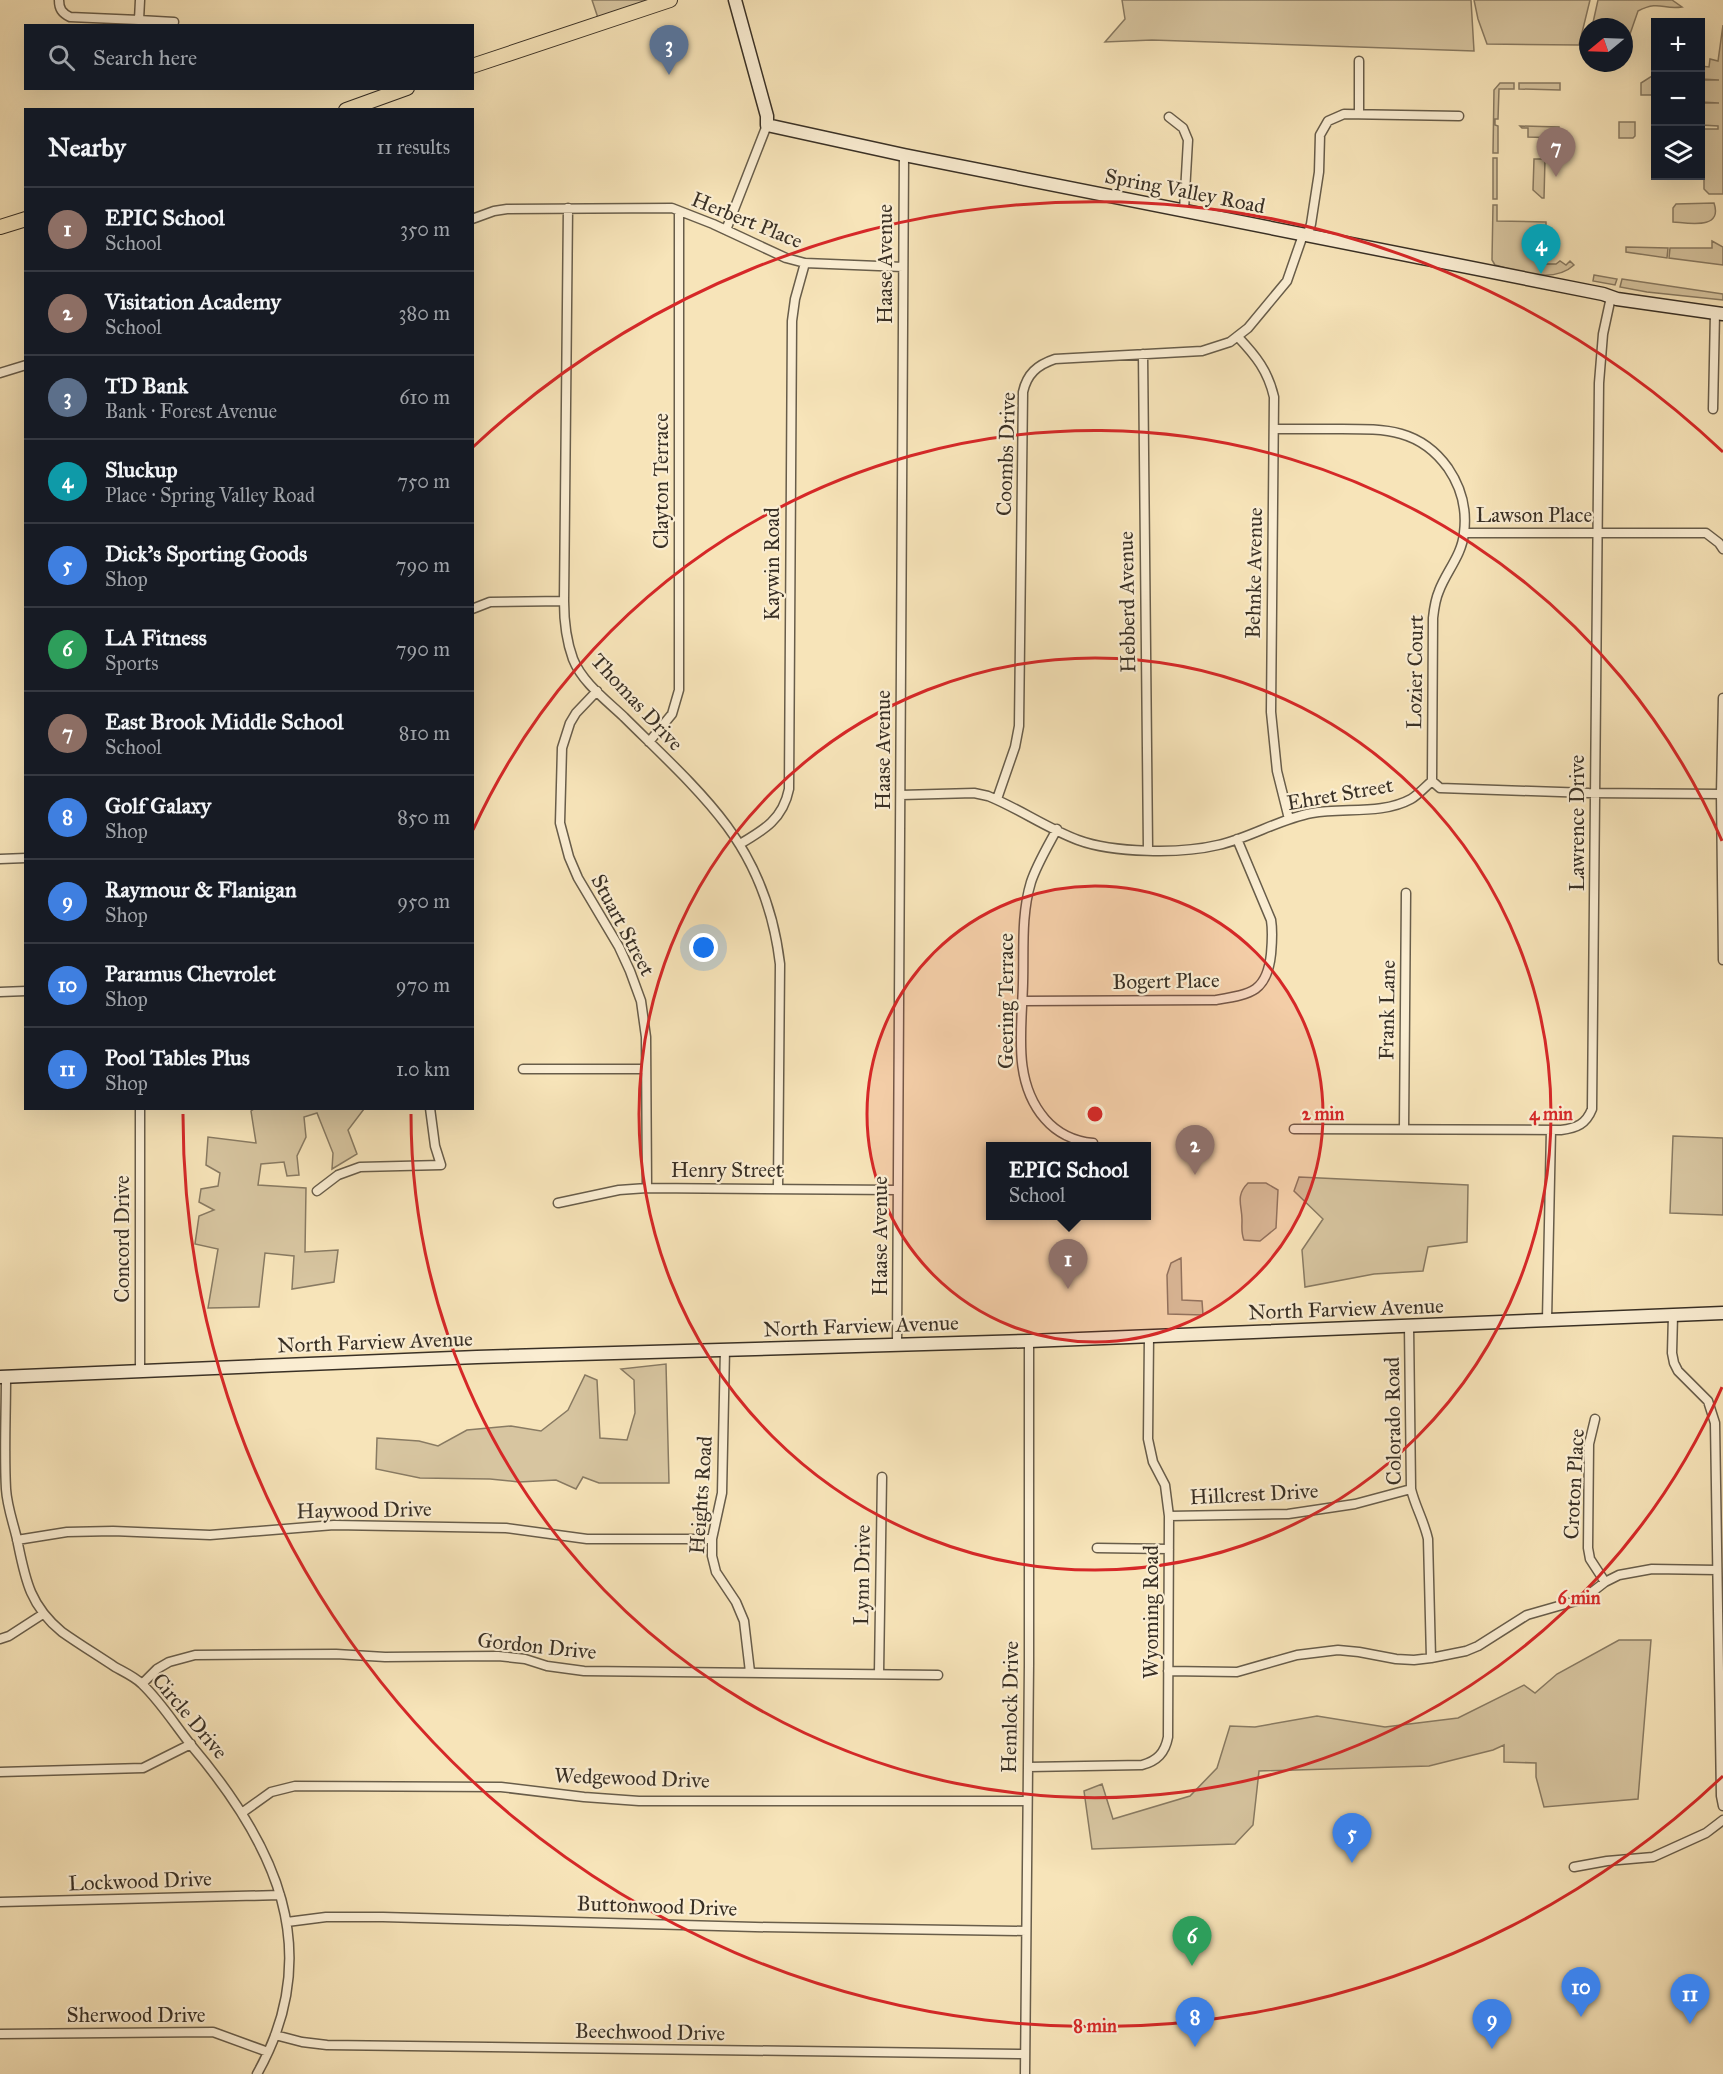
<!DOCTYPE html>
<meta charset="utf-8">
<style>
body{margin:0;font-family:"IM FELL Great Primer",serif;background:#20242c;color:#f1f3f6}
.controls{position:absolute;right:18px;top:18px;display:grid;overflow:hidden;border-radius:0px;box-shadow:0 6px 24px #0002}
.controls button{width:54px;height:54px;display:grid;place-items:center;padding:0;border:0;border-bottom:2px solid #363941;background:#171b24;color:#f1f3f6;font:30px sans-serif}
.compass{position:absolute;left:1579px;top:18px;width:54px;height:54px;border-radius:50%;background:#171b24;box-shadow:0 6px 24px #0002;rotate:251deg}
.you{position:absolute;left:704px;top:948px;width:21px;height:21px;margin:-15px;border:4px solid #fff;border-radius:50%;background:#1a73e8;box-shadow:0 0 0 9px #1a73e833}
.badge{display:grid;place-items:center;width:39px;height:39px;border-radius:50%;background:#c59692;color:#fff;font-size:20px;font-weight:700}
.pin{position:absolute;translate:-50% -50px;filter:drop-shadow(0 2px 3px #0008)}
.pin::after{content:'';position:absolute;top:32px;width:21px;height:18px;background:inherit;clip-path:polygon(0 0,100% 0,50% 100%)}
.popup{position:absolute;left:986px;top:1142px;width:165px;height:78px;box-sizing:border-box;display:grid;place-content:center;border-radius:0px;background:#171b24;filter:drop-shadow(0 2px 4px #0005);font-size:20px;white-space:nowrap;color:#9ea1a6}
.popup b{font-size:22px;color:#f1f3f6}
.popup::after{content:'';position:absolute;left:50%;top:100%;margin-left:-12px;border:12px solid transparent;border-top-color:#171b24}
.list{margin:0;padding:0;list-style:none}
h2{display:flex;justify-content:space-between;align-items:center;height:78px;margin:0;padding:0 24px;font-size:26px}
h2 small{font-size:20px;font-weight:400;color:#9ea1a6}
.list li{display:grid;grid-template-columns:39px 1fr auto;gap:18px;align-items:center;box-sizing:border-box;height:84px;padding:0 24px;border-top:2px solid #363941}
.list b{display:block;font-size:22px;white-space:nowrap}
.list p{margin:0;font-size:20px;white-space:nowrap;color:#9ea1a6}
.list em{font-size:20px;font-style:normal;color:#9ea1a6}
.icon{flex:none;width:33px;height:33px;fill:none;stroke:currentColor;stroke-width:2;stroke-linecap:round;stroke-linejoin:round}
.map{position:relative;flex:none;width:1723px;height:2074px;overflow:hidden}
.search{position:absolute;background:#171b24;box-shadow:0 6px 24px #0002;left:24px;top:24px;width:450px;height:66px;display:flex;align-items:center;gap:15px;box-sizing:border-box;padding:0 21px;border-radius:0px;color:#9ea1a6;font-size:22px}
.panel{position:absolute;background:#171b24;box-shadow:0 6px 24px #0002;left:24px;top:108px;width:450px;height:1002px;border-radius:0px}
.map>svg:first-child{display:block}
.green{fill:#d7c5a0;stroke:#887a62;stroke-width:1.5}
.lines{fill:none;stroke-linecap:round;stroke-linejoin:round}
.street-casing{stroke:#685d4a;stroke-width:11}
.secondary-casing{stroke:#393025;stroke-width:15}
.primary-casing{stroke:#393025;stroke-width:16}
.street{stroke:#faedd2;stroke-width:8}
.secondary{stroke:#faedd2;stroke-width:12}
.primary{stroke:#f7e4b9;stroke-width:14}
.ring{fill:none;stroke:#d62828;stroke-width:3}
.labels{text-anchor:middle;dominant-baseline:central;stroke-width:4.5;stroke-linejoin:round;paint-order:stroke}
.street-label{font-size:21px;fill:#393025;stroke:#faedd2}
.centre{fill:#d62828;stroke:#faedd2;stroke-width:3}
.ring-label{font-size:18px;text-anchor:middle;font-weight:bold;fill:#d62828;stroke:#faedd2;stroke-width:4.5;stroke-linejoin:round;paint-order:stroke}
</style>
<div class="map">
<svg width="1723" height="2074" viewBox="0 0 1723 2074">
<rect width="100%" height="100%" fill="#f7e4b9"/>
<filter id="stains"><feTurbulence type="fractalNoise" baseFrequency=".00333" numOctaves="4"/><feColorMatrix values="0 0 0 0 .2 0 0 0 0 .09 0 0 0 0 .02 0 0 0 .5 -.17"/></filter>
<radialGradient id="worn" r=".72"><stop offset=".6" stop-color="#630" stop-opacity="0"/><stop offset="1" stop-color="#630" stop-opacity=".3"/></radialGradient>
<path class="green" d="M592 0H670L600 24Z
M1122 0H1471L1474 51 1152 40 1105 42 1125 19Z
M1474 0H1590L1579 45 1487 44 1478 19Z
M1598 0H1672L1682 7C1662 10 1660 0 1638 11L1629 37 1624 44V27H1592Z
M1723 25V194H1709L1704 189V152L1701 148V129H1718V126L1701 125V103H1719L1701 102V80H1719L1701 79V66L1709 67 1710 59 1718 61Z
M1655 74V95H1641V83Z
M1500 83H1514V89H1499L1498 119H1495V125L1498 126V153H1493L1494 90Z
M1519 83H1560V90L1519 89Z
M1619 122H1635V136L1633 138H1619Z
M1520 126 1559 127 1558 138 1528 137V128H1522Z
M1493 158H1497V199H1493Z
M1534 159H1545L1544 198H1542L1533 190Z
M1714 203C1723 230 1689 223 1673 222V208L1676 204Z
M1493 205H1497V221L1546 222V233H1540V264H1556L1560 261 1566 265 1570 261 1574 265C1554 284 1519 272 1495 265L1492 260Z
M1712 241 1723 247V265L1669 258 1670 248H1712Z
M1626 247 1668 248 1667 258 1626 252Z
M1594 275 1617 279 1615 285 1593 281Z
M1622 279 1723 294V300L1647 292 1620 287Z
M254 1109H364L348 1130 357 1154 332 1169 333 1153 317 1113 304 1117 306 1137 297 1156 299 1175 287 1176 284 1162 261 1164 258 1185 306 1188 305 1252 338 1250 334 1282 292 1289 294 1256 265 1253 259 1307 208 1308 218 1249 195 1244 199 1216 214 1210 199 1202 201 1189 218 1186 220 1173 206 1165 208 1137 256 1143 251 1111Z
M1673 1136 1723 1138V1215L1670 1213Z
M1299 1177 1468 1185 1467 1242 1428 1247 1423 1271 1374 1274 1305 1287 1302 1250 1323 1219 1294 1191Z
M1248 1183H1266L1278 1190 1276 1228 1260 1241 1244 1240C1241 1233 1242 1228 1242 1220 1242 1205 1235 1196 1248 1183Z
M1181 1258 1182 1300 1202 1301 1203 1315 1168 1314 1167 1275 1171 1263Z
M666 1364 669 1483H599L583 1477 576 1489 556 1480 519 1482 490 1479 420 1478 376 1469 377 1438 419 1441 438 1446 467 1430 511 1426 541 1431 568 1410 585 1375 597 1380 600 1438 627 1440 635 1413 634 1380 621 1369Z
M1619 1640H1651L1638 1799 1544 1807 1536 1777V1763L1504 1762V1745L1493 1750 1429 1766 1259 1771 1253 1825 1235 1844 1092 1849 1084 1791 1102 1784 1113 1819 1190 1796 1217 1768 1230 1726 1255 1727 1317 1716 1385 1727 1458 1718 1524 1685 1535 1693 1557 1674Z"/>
<g class="lines">
<defs>
<path id="street" d="M59 0C59 9 62 13 70 17L139 20 140 0
M139 20 174 22
M1359 61V114
M1169 117 1183 128 1188 140 1184 210
M568 208 564 601C564 621 566 640 573 659 582 682 606 700 624 717 657 750 699 788 727 826 758 868 774 913 780 964L778 1189
M472 219 494 211 507 209 672 208 713 224 786 258 805 263 903 267
M726 230 767 125
M1307 236 1311 224 1319 172 1320 135 1328 121 1344 114 1459 116
M1238 337C1256 356 1268 371 1274 397L1271 712 1277 771 1289 819
M1143 354 1148 849
M0 373 26 365
M1713 409 1715 313
M1274 429C1297 429 1320 429 1342 429 1386 429 1420 429 1448 468 1461 487 1467 510 1464 533 1462 555 1446 572 1439 591 1435 600 1434 609 1433 618L1432 781
M1464 533H1706L1719 543 1723 549
M472 609 490 602 564 601
M597 691 576 713 570 723 562 748 560 823 569 857 578 878 619 947 630 971 641 1001 646 1037 647 1188
M1723 698 1721 794 1723 960
M649 742 672 714 679 690V211
M1432 781 1440 788 1589 793 1721 794
M901 795 974 793 988 796C1018 808 1048 829 1078 840 1113 853 1181 854 1218 845 1250 838 1279 819 1312 813 1343 807 1382 815 1411 799 1418 795 1425 787 1432 781
M997 799 1015 747 1019 726 1023 392C1027 374 1037 365 1055 359L1202 351 1230 342 1248 328 1287 281 1303 235
M1057 829C1048 846 1037 864 1031 882 1021 915 1024 949 1023 983 1022 1029 1012 1081 1045 1119 1058 1134 1073 1141 1093 1143
M740 844C764 830 783 819 789 789L792 321 795 299 805 263
M0 859 26 858
M0 992 26 991
M1022 1001 1216 1000C1251 994 1267 992 1271 954 1272 942 1273 932 1271 920L1237 839
M523 1069H646
M1294 1129 1561 1130C1577 1128 1586 1124 1592 1109L1599 383 1603 334 1611 297
M1404 1129 1406 893
M317 1191 338 1175 360 1167 441 1165 435 1146 430 1108
M558 1203 619 1190 647 1188 898 1190
M1673 1315 1672 1353 1674 1363 1678 1371 1708 1401 1715 1423 1721 1796 1723 1806
M1547 1320 1551 1130
M1409 1326 1411 1489C1415 1506 1424 1521 1428 1539L1431 1658
M897 1344 904 155
M725 1349 722 1493 712 1539V1556L716 1572 736 1602 744 1621 750 1672
M140 1370V1108
M6 1377C6 1414 4 1452 6 1489 7 1506 13 1522 17 1539 25 1578 29 1605 62 1632 79 1644 97 1655 115 1667 124 1672 135 1677 142 1684 161 1702 175 1725 191 1745 274 1843 327 1950 257 2074
M1595 1419 1589 1444 1588 1548 1590 1559 1605 1582
M1169 1516 1288 1514 1355 1504 1411 1489
M17 1540 67 1532 113 1531 210 1535 334 1525 506 1528 587 1539H712
M1097 1548 1169 1549
M0 1639 9 1636 43 1614
M1168 1671 1237 1672 1297 1655 1338 1650 1359 1652 1396 1659 1414 1660 1431 1658 1466 1651 1478 1646 1527 1615 1576 1601 1587 1596 1605 1582 1619 1575 1652 1569 1717 1570
M879 1673 882 1477
M142 1684 157 1669 169 1662 195 1655 336 1654 385 1657 498 1656 525 1659 547 1666 584 1671 938 1675
M1028 1767 1142 1765C1157 1761 1165 1753 1168 1737L1169 1516 1165 1485 1153 1462 1148 1439 1149 1336
M0 1772 143 1768 191 1744
M243 1812 271 1792 295 1786 501 1787 584 1797 639 1801H1027
M1574 1867 1607 1861 1653 1857 1706 1833 1723 1820
M0 1902 280 1895
M287 1922 326 1917H383L755 1927 1026 1931
M0 2034 213 2032 268 2052
M275 2035 302 2042 327 2045 1025 2054
M1025 2074 1029 1664V1341"/>
<path id="secondary" d="M735 0 767 116V125L904 155 1603 294 1617 299 1723 314
M0 1377 477 1357 1029 1341 1723 1313"/>
<path id="primary" d="M472 66 670 0
M346 110 407 88
M0 227 26 219"/>
</defs>
<use href="#street" class="street-casing"/>
<use href="#secondary" class="secondary-casing"/>
<use href="#primary" class="primary-casing"/>
<use href="#street" class="street"/>
<use href="#secondary" class="secondary"/>
<use href="#primary" class="primary"/>
</g>
<circle cx="1095" cy="1114" r="228" fill="#d62828" fill-opacity=".12"/>
<g class="ring">
<circle cx="1095" cy="1114" r="228"/>
<circle cx="1095" cy="1114" r="456"/>
<path d="M1722 1387A684 684 0 0 1 411 1114M473 830A684 684 0 0 1 1722 841"/>
<path d="M1723 1776A912 912 0 0 1 183 1114M473 447A912 912 0 0 1 1723 452"/>
</g>
<g class="labels">
<g class="street-label">
<text transform="translate(1185 191) rotate(11)">Spring Valley Road</text>
<text transform="translate(747 220) rotate(22)">Herbert Place</text>
<text transform="translate(885 264) rotate(-90)">Haase Avenue</text>
<text transform="translate(1006 454) rotate(-88)">Coombs Drive</text>
<text transform="translate(661 481) rotate(-90)">Clayton Terrace</text>
<text x="1534" y="515">Lawson Place</text>
<text transform="translate(772 564) rotate(-90)">Kaywin Road</text>
<text transform="translate(1254 573) rotate(-89)">Behnke Avenue</text>
<text transform="translate(1127 602) rotate(-91)">Hebberd Avenue</text>
<text transform="translate(1415 672) rotate(-89)">Lozier Court</text>
<text transform="translate(637 702) rotate(47)">Thomas Drive</text>
<text transform="translate(883 750) rotate(-90)">Haase Avenue</text>
<text transform="translate(1340 794) rotate(-10)">Ehret Street</text>
<text transform="translate(1577 823) rotate(-90)">Lawrence Drive</text>
<text transform="translate(623 925) rotate(62)">Stuart Street</text>
<text transform="translate(1166 981) rotate(-1)">Bogert Place</text>
<text transform="translate(1006 1001) rotate(-90)">Geering Terrace</text>
<text transform="translate(1387 1010) rotate(-89)">Frank Lane</text>
<text x="727" y="1170">Henry Street</text>
<text transform="translate(880 1236) rotate(-90)">Haase Avenue</text>
<text transform="translate(122 1239) rotate(-90)">Concord Drive</text>
<text transform="translate(1346 1309) rotate(-2)">North Farview Avenue</text>
<text transform="translate(861 1326) rotate(-2)">North Farview Avenue</text>
<text transform="translate(375 1342) rotate(-2)">North Farview Avenue</text>
<text transform="translate(1393 1421) rotate(-91)">Colorado Road</text>
<text transform="translate(1574 1484) rotate(-87)">Croton Place</text>
<text transform="translate(1254 1494) rotate(-3)">Hillcrest Drive</text>
<text transform="translate(701 1495) rotate(-86)">Heights Road</text>
<text transform="translate(364 1510) rotate(-1)">Haywood Drive</text>
<text transform="translate(862 1575) rotate(-89)">Lynn Drive</text>
<text transform="translate(1151 1612) rotate(-90)">Wyoming Road</text>
<text transform="translate(537 1646) rotate(6)">Gordon Drive</text>
<text transform="translate(1010 1707) rotate(-89)">Hemlock Drive</text>
<text transform="translate(190 1716) rotate(50)">Circle Drive</text>
<text transform="translate(632 1778) rotate(2)">Wedgewood Drive</text>
<text transform="translate(140 1881) rotate(-2)">Lockwood Drive</text>
<text transform="translate(657 1906) rotate(2)">Buttonwood Drive</text>
<text x="136" y="2015">Sherwood Drive</text>
<text transform="translate(650 2032) rotate(1)">Beechwood Drive</text>
</g>
</g>
<circle cx="1095" cy="1114" r="9" class="centre"/>
<g class="ring-label">
<text x="1323" y="1120">2 min</text>
<text x="1551" y="1120">4 min</text>
<text x="1579" y="1604">6 min</text>
<text x="1095" y="2032">8 min</text>
</g>
<rect width="100%" height="100%" filter="url(#stains)"/>
<rect width="100%" height="100%" fill="url(#worn)"/>
</svg>
<div class="controls">
<button>+</button>
<button>−</button>
<button><svg class="icon" aria-label="layers" viewBox="0 0 24 24"><path d="M12 4l9 5-9 5-9-5zM3 14l9 5 9-5"/></svg></button>
</div>
<svg class="compass" viewBox="-18 -18 36 36"><path d="M0-13l5 13h-10z" fill="#e53935"/><path d="M0 13l5-13h-10z" fill="#9ea1a6"/></svg>
<div class="you"></div>
<div class="pin badge" style="left:1068px;top:1289px;background:#8d6e63">1</div>
<div class="popup"><b>EPIC School</b>School</div>
<div class="pin badge" style="left:1195px;top:1175px;background:#8d6e63">2</div>
<div class="pin badge" style="left:669px;top:75px;background:#5c6f8a">3</div>
<div class="pin badge" style="left:1541px;top:274px;background:#0f9aa8">4</div>
<div class="pin badge" style="left:1352px;top:1863px;background:#3f7fe0">5</div>
<div class="pin badge" style="left:1192px;top:1966px;background:#2e9e5b">6</div>
<div class="pin badge" style="left:1556px;top:177px;background:#8d6e63">7</div>
<div class="pin badge" style="left:1195px;top:2047px;background:#3f7fe0">8</div>
<div class="pin badge" style="left:1492px;top:2049px;background:#3f7fe0">9</div>
<div class="pin badge" style="left:1581px;top:2017px;background:#3f7fe0">10</div>
<div class="pin badge" style="left:1690px;top:2024px;background:#3f7fe0">11</div>
<div class="search"><svg class="icon" aria-label="search" viewBox="0 0 24 24"><circle cx="10" cy="10" r="6"/><path d="M15 15l6 6"/></svg>Search here</div>
<section class="panel">
<h2>Nearby<small>11 results</small></h2>
<ul class="list">
<li><span class="badge" style="background:#8d6e63">1</span><div><b>EPIC School</b><p>School</p></div><em>350 m</em></li>
<li><span class="badge" style="background:#8d6e63">2</span><div><b>Visitation Academy</b><p>School</p></div><em>380 m</em></li>
<li><span class="badge" style="background:#5c6f8a">3</span><div><b>TD Bank</b><p>Bank · Forest Avenue</p></div><em>610 m</em></li>
<li><span class="badge" style="background:#0f9aa8">4</span><div><b>Sluckup</b><p>Place · Spring Valley Road</p></div><em>750 m</em></li>
<li><span class="badge" style="background:#3f7fe0">5</span><div><b>Dick's Sporting Goods</b><p>Shop</p></div><em>790 m</em></li>
<li><span class="badge" style="background:#2e9e5b">6</span><div><b>LA Fitness</b><p>Sports</p></div><em>790 m</em></li>
<li><span class="badge" style="background:#8d6e63">7</span><div><b>East Brook Middle School</b><p>School</p></div><em>810 m</em></li>
<li><span class="badge" style="background:#3f7fe0">8</span><div><b>Golf Galaxy</b><p>Shop</p></div><em>850 m</em></li>
<li><span class="badge" style="background:#3f7fe0">9</span><div><b>Raymour &amp; Flanigan</b><p>Shop</p></div><em>950 m</em></li>
<li><span class="badge" style="background:#3f7fe0">10</span><div><b>Paramus Chevrolet</b><p>Shop</p></div><em>970 m</em></li>
<li><span class="badge" style="background:#3f7fe0">11</span><div><b>Pool Tables Plus</b><p>Shop</p></div><em>1.0 km</em></li>
</ul>
</section>
</div>
